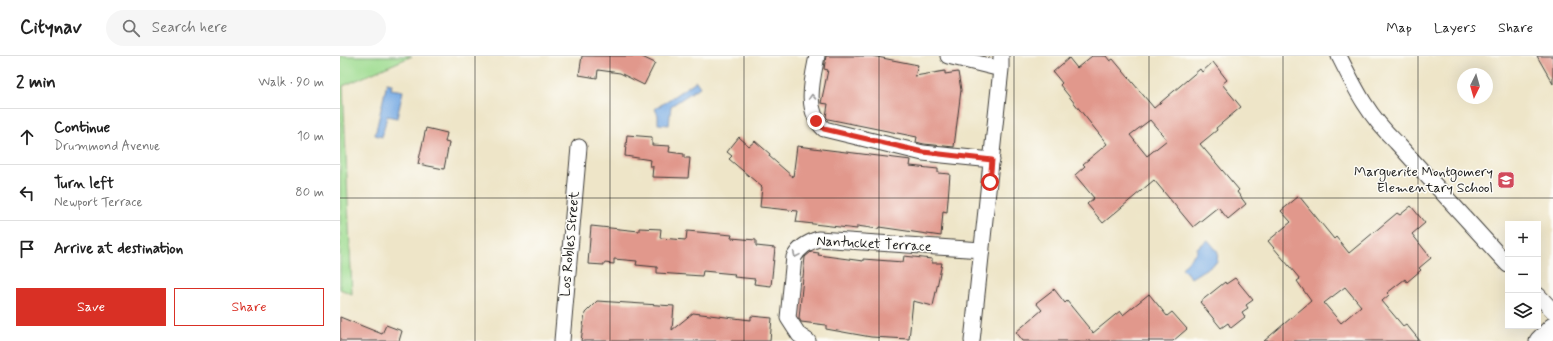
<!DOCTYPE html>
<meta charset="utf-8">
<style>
body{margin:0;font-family:Mynerve,sans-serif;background:#f6f6f6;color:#222}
.controls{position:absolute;right:12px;bottom:12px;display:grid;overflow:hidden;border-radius:0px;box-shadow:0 4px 16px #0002}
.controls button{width:36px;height:36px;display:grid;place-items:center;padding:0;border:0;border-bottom:1px solid #e0e0e0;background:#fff;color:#222;font:20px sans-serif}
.compass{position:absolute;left:1117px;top:12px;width:36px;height:36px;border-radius:50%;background:#fff;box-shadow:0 4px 16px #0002;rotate:185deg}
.stop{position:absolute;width:12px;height:12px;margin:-9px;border:3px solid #d93025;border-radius:50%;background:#fff}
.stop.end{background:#d93025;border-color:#fff;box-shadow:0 1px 4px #0008}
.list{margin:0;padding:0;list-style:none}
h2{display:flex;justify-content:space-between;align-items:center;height:52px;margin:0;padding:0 16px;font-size:17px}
h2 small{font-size:13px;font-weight:400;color:#767676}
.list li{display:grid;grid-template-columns:26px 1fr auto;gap:12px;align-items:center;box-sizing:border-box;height:56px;padding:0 16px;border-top:1px solid #e0e0e0}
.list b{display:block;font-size:15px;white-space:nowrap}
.list p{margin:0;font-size:13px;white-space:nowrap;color:#767676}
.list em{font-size:13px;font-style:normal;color:#767676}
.actions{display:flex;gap:8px;padding:12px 16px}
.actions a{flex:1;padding:9px 0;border:1px solid #d93025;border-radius:0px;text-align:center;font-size:14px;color:#d93025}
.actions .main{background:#d93025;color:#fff}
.icon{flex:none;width:22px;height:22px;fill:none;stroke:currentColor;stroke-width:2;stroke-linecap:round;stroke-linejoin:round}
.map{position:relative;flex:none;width:1213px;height:285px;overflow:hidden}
header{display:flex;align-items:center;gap:24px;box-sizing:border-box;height:56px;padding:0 20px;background:#fff;border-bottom:1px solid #e0e0e0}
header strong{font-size:19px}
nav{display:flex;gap:22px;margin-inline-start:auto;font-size:14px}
.search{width:280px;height:36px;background:#f6f6f6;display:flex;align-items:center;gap:10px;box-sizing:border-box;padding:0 14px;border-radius:22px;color:#767676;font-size:15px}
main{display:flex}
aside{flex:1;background:#fff}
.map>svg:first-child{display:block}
.green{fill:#9fdc91;stroke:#5e7c56}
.water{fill:#77aae3;stroke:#4a6380}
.building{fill:#e1988c;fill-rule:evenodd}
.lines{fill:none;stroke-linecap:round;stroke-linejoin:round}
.minor-casing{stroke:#3c3a36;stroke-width:17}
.tertiary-casing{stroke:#3c3a36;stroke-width:21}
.minor{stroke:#fff;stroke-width:15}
.tertiary{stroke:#fff;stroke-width:19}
.oneway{stroke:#999}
.route{stroke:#d93025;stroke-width:5}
.grid{fill:none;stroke:#1c1c1c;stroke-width:1;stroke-opacity:0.55}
.labels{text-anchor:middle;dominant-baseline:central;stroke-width:3;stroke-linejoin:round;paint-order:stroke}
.poi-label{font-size:14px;fill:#1c1c1c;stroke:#fdfcf7;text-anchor:end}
.street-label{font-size:14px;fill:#1c1c1c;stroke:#fdfcf7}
</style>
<header>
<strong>Citynav</strong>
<div class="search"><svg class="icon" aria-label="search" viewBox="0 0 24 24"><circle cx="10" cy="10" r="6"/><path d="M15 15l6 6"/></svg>Search here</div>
<nav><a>Map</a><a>Layers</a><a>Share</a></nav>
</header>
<main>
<aside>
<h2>2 min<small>Walk · 90 m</small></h2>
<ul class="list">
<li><svg class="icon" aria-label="ahead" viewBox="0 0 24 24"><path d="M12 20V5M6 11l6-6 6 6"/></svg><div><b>Continue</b><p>Drummond Avenue</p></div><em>10 m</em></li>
<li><svg class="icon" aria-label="left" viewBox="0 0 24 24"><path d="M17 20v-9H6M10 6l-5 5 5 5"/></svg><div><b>Turn left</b><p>Newport Terrace</p></div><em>80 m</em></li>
<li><svg class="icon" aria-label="arrive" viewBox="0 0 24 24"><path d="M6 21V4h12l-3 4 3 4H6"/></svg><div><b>Arrive at destination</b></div></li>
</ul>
<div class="actions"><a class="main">Save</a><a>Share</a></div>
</aside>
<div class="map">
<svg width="1213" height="285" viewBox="0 0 1213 285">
<rect width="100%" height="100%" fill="#fdfcf7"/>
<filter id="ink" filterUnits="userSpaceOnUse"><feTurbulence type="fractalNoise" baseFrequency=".025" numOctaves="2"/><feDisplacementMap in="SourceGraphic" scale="8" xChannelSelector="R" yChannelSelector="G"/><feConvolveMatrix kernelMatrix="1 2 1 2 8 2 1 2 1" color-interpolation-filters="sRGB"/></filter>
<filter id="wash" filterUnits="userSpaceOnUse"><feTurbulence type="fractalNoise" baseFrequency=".012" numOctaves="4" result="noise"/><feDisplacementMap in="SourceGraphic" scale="16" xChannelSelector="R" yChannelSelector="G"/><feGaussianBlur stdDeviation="0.9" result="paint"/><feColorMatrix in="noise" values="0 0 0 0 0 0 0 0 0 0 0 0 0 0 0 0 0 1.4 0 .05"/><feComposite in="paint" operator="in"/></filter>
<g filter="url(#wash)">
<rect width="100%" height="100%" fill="#eee5c8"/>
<path class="green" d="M0 0H72L3 30 12 238 0 233Z"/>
<path class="water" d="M356 25 360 31 331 50 329 69 318 68V59L315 53Z
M47 27 52 28 51 33 63 35 57 62 47 60 42 81 35 79Z
M868 184 878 196 877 206 851 222 842 212 857 195V192Z"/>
<g id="blocks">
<path class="building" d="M242 0H300L315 7 304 29 280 17 258 14 257 22 239 19Z
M486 0H532L578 9 575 20 605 15V18L618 16 621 34 614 91 584 88 576 86 577 81 488 63 486 61 488 48 481 47 488 14 484 13Z
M752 0H766L770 5 773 3 814 52 860 13 862 16 873 6 887 24 882 28 901 51 876 72 877 74 860 88 899 134 897 136 906 148 888 163 878 151 853 171 814 124 763 167 747 148 754 142 735 119 745 110 743 108 767 88 720 29 722 27 713 16 729 2 737 12ZM810 64 827 84 807 100 790 79Z
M1197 0H1213V28Z
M86 72 107 77 105 86 109 87 104 113 78 108Z
M287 79 312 81V89L330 90 329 96 344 98V102H350L348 122 312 121 313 110H310L311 104 285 100Z
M399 81 409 90 415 85 430 98 429 100 453 121 457 90 571 104 570 110 598 113V117L610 118 607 156 603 155 601 180 539 171 538 173 517 170V173L456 166 458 155 420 151 422 131 389 103 392 100 387 96Z
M959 140 994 183 996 181 1009 197 1057 157 1060 159 1071 150 1085 167 1072 178 1091 202 1079 212 1081 214 1067 226 1065 223 1047 237 1049 239 1042 245 1063 270 1066 268 1080 285H924L971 245 957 225 960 223 928 185 951 166 941 155ZM1005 231 1021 250 1001 267 984 247Z
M251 170 299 175V172L321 173 320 182 346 184 347 175 392 179 391 182 416 184V190L435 192 431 230 414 228 415 223 394 221 395 218 363 215 362 220 317 217V211L296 209 297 205 274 203V208L264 207V209L248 208Z
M471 196 479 197 478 199 523 205V203L563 206 564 200 592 203V207H602L593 250 573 245 569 283 531 281 486 273V269L461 266 459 262 465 201Z
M895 222 913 244 906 249 908 252 902 256 905 261 891 272 888 267 881 272 860 246 885 226 886 228Z
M714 233 725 247 727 245 753 277 780 255 783 259 809 238 827 260 832 256 847 273 833 285H683L676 276 702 254 696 247Z
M257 245 334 250 332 274 353 257 411 264V260L432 262 430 285H241L245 257Z
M0 261 42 278 46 269 62 275 59 285H0Z"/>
</g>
</g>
<g filter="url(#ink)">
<use href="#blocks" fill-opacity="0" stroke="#3c3a36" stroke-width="1"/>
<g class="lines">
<defs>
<path id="minor" d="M477 0C472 25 464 54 484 73L583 97 652 104
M608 0 661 13
M999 0C1016 34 1028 59 1056 86L1168 209
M1198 239 1213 255
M222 285 239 91
M468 285 459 279 448 262 454 201C460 191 467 187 478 183L642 194
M632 285 661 13V0"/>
<path id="tertiary" d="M1199 285 1213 271"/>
</defs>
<use href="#minor" class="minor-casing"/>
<use href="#tertiary" class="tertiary-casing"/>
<use href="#minor" class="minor"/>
<use href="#tertiary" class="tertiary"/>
</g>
<defs><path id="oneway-chevron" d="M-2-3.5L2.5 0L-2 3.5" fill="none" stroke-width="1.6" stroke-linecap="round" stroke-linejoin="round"/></defs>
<g class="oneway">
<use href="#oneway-chevron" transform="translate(472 41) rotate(-92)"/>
<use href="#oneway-chevron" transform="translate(456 199) rotate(114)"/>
</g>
</g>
<g class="lines" filter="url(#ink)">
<path class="route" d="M476 65 484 73 583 96 652 104 650 126"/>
</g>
<path class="grid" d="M135 0V285M270 0V285M404 0V285M539 0V285M674 0V285M809 0V285M943 0V285M1078 0V285M0 142H1213"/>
<defs>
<symbol id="school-square" viewBox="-11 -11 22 22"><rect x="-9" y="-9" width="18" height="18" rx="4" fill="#d1495b" stroke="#fdfcf7"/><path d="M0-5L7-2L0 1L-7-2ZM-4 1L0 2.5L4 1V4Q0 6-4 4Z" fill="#fff"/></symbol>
</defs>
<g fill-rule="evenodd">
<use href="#school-square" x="1156" y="114" width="20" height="20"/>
</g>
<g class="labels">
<g class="poi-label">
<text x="1153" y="116">Marguerite Montgomery<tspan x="1153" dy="16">Elementary School</tspan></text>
</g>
<g class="street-label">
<text transform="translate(230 188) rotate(-85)">Los Robles Street</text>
<text transform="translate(534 188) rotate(3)">Nantucket Terrace</text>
</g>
</g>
</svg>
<div class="controls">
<button>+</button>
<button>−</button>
<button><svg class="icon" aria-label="layers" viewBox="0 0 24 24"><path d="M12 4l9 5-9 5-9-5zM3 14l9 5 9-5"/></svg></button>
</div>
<svg class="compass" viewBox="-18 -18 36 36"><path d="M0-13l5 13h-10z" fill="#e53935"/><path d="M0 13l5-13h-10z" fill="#767676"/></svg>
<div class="stop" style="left:650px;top:126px"></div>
<div class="stop end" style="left:476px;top:65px"></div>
</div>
</main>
